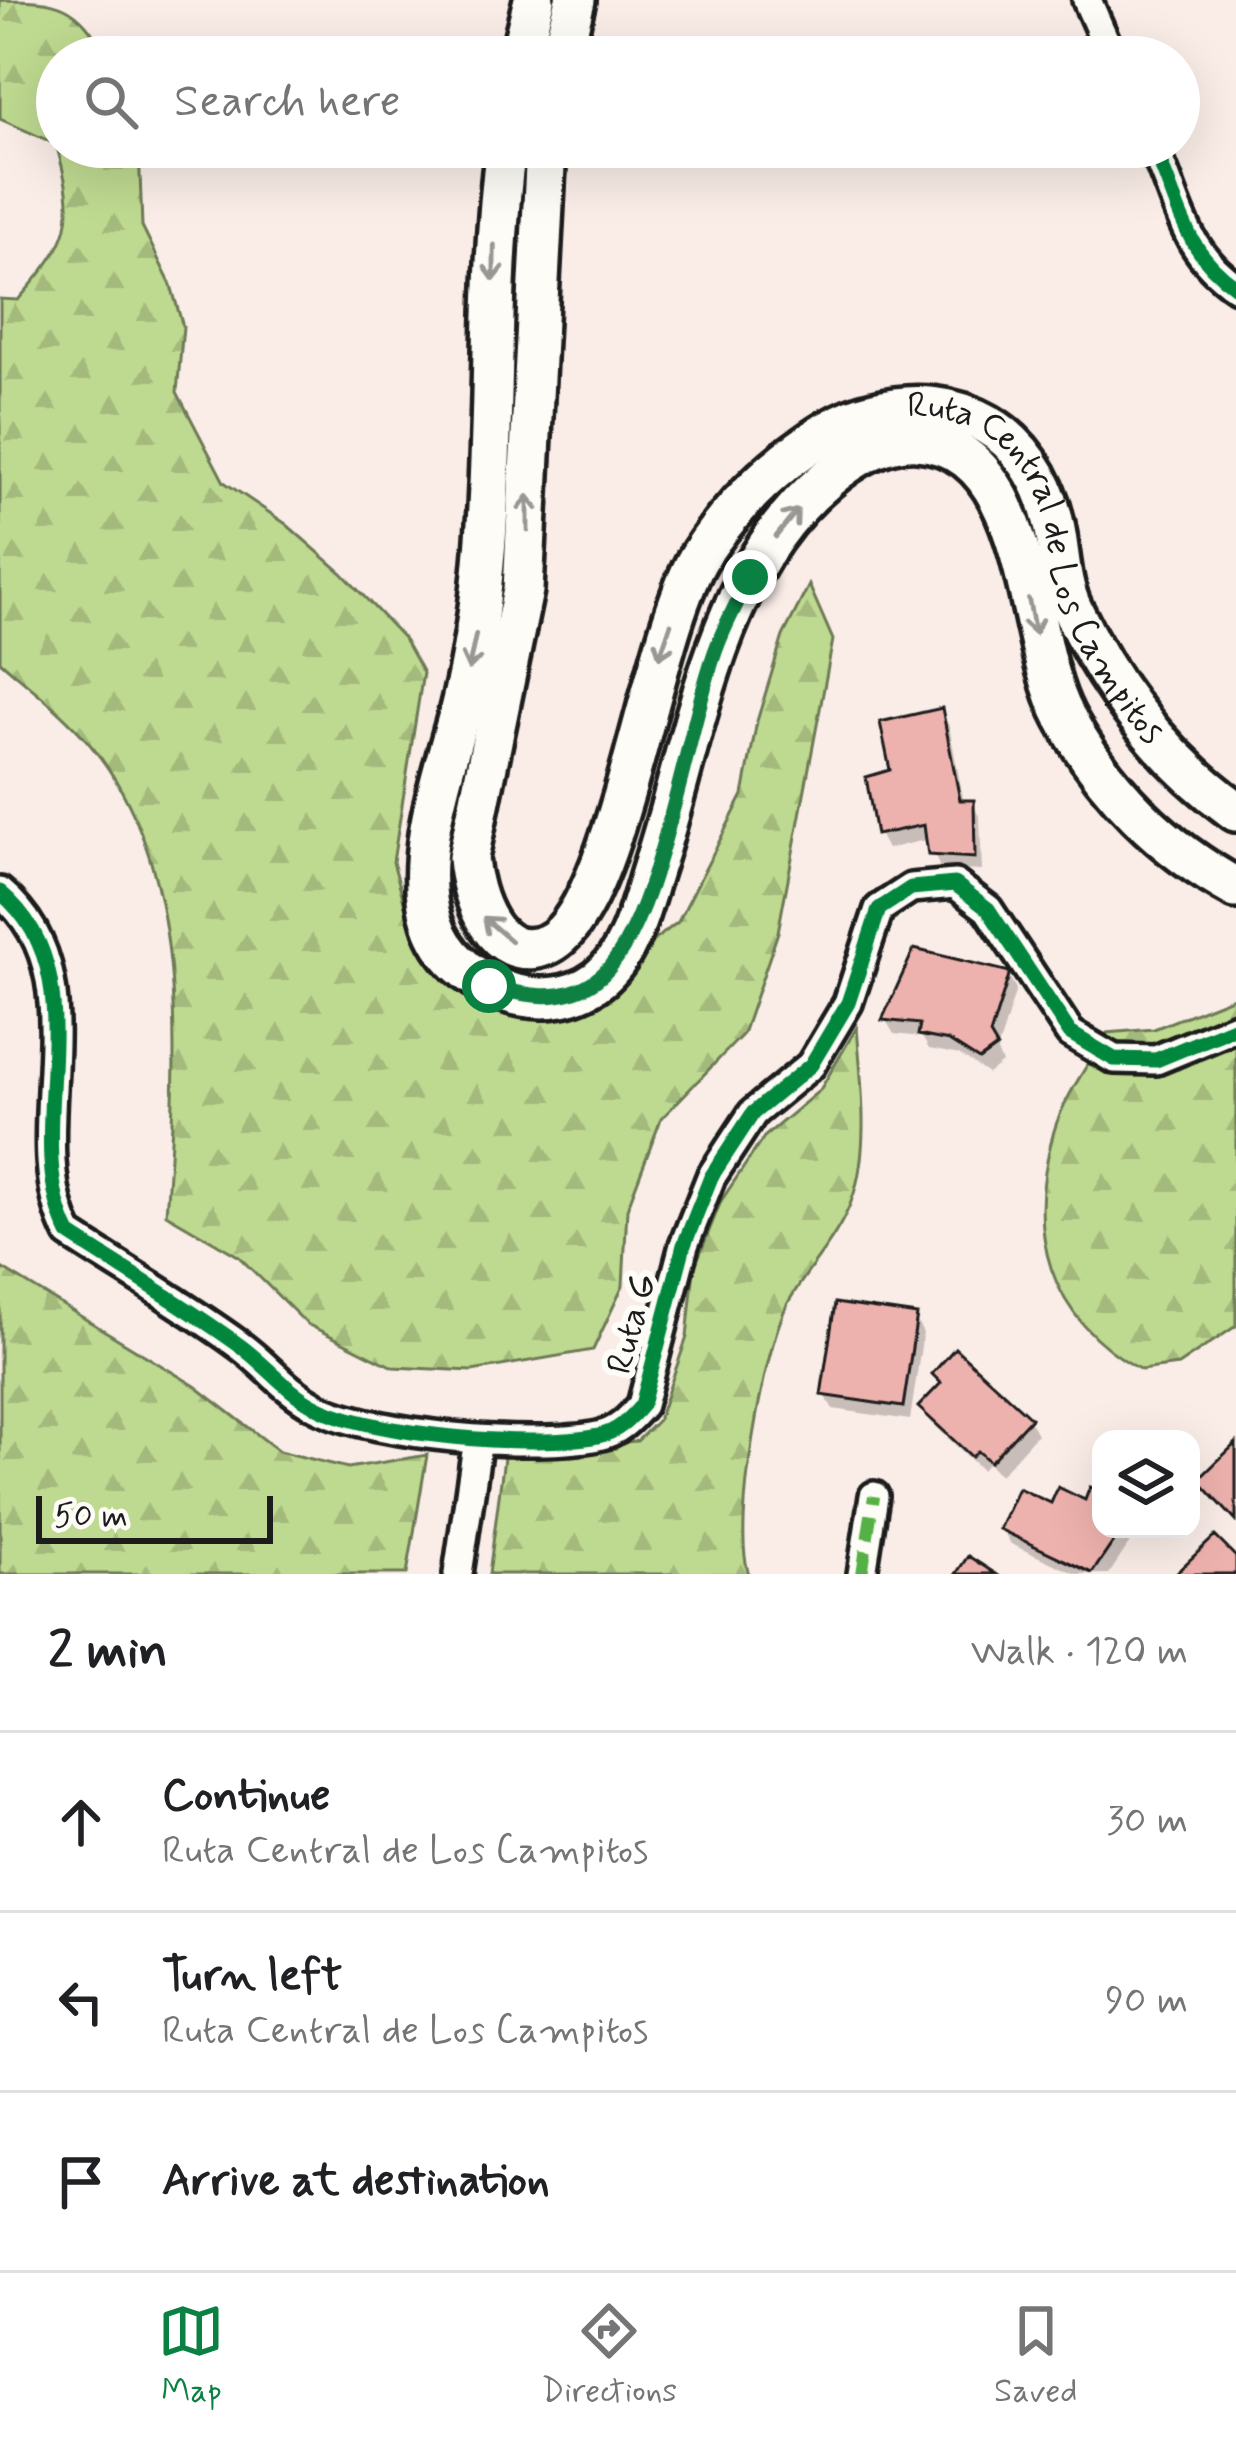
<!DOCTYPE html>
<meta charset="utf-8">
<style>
body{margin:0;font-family:Mynerve,sans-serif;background:#f6f6f6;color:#202124}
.controls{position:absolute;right:36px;bottom:36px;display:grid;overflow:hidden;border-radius:24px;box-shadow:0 12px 48px #0002}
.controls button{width:108px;height:108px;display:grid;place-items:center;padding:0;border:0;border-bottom:3px solid #e0e0e0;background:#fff;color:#202124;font:60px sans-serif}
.scale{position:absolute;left:36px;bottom:30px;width:237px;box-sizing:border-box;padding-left:12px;border:6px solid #1c1c1c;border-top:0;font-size:33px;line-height:42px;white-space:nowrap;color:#1c1c1c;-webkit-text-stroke:9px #fdfcf7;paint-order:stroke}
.stop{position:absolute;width:36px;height:36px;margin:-27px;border:9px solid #0b8043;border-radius:50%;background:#fff}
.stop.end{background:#0b8043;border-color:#fff;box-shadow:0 3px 12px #0008}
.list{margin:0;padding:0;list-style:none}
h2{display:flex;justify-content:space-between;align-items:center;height:156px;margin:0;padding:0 48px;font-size:51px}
h2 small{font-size:39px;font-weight:400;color:#757577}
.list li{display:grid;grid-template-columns:78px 1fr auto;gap:36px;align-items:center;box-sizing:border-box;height:180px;padding:0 48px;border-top:3px solid #e0e0e0}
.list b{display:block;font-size:45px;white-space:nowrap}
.list p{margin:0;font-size:39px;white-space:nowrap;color:#757577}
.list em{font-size:39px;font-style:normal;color:#757577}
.icon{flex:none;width:66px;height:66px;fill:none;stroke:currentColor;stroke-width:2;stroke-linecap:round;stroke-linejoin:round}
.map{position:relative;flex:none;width:1236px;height:1574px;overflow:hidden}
.search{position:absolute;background:#fff;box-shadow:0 12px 48px #0002;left:36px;right:36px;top:36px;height:132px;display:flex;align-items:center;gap:30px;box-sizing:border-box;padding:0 42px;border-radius:66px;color:#757577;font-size:45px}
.sheet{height:696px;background:#fff}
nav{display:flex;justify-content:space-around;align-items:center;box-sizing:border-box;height:168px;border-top:3px solid #e0e0e0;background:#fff;font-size:33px;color:#757577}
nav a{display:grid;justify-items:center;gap:6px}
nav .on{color:#0b8043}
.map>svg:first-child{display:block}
.forest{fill:url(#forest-firs);stroke:#6d7a56;stroke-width:3}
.shadow{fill:#0003}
.building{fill:#eeb2ae;stroke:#1c1c1c;stroke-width:3}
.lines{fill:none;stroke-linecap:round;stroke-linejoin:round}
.street-casing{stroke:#1c1c1c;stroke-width:36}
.secondary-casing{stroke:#1c1c1c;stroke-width:48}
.street{stroke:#fdfcf7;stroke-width:27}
.secondary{stroke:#fdfcf7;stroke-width:39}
.quiet{stroke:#55b145;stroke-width:12;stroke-dasharray:24 12;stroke-linecap:butt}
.cycleway-casing{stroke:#fdfcf7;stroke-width:22}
.cycleway{stroke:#00873e;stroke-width:15}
.oneway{stroke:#989794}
.route{stroke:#0b8043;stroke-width:15}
.labels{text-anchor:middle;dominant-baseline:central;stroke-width:12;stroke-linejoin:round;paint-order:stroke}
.street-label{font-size:36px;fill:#1c1c1c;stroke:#fdfcf7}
</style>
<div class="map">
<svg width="1236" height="1574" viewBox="0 0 1236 1574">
<defs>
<pattern id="forest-firs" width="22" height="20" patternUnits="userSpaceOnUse" patternTransform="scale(3)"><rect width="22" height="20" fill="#bed990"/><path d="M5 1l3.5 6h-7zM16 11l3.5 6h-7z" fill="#a3ba7c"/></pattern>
</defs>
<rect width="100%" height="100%" fill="#faede8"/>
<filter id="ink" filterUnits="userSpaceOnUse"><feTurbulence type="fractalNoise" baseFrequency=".00833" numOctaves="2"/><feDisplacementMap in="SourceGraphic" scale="24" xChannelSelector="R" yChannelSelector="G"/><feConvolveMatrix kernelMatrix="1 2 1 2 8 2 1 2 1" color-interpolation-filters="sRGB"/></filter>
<g filter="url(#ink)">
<path class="forest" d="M0 0C61 0 77 3 107 57H57V147H139L142 226 171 285 183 327 177 392 224 482 286 524 342 573 404 639 423 673 393 862 409 919 459 979 545 992 643 949 678 922 743 795 757 721 783 636 809 585 833 640 778 932 743 1034 661 1119 627 1209 623 1286 593 1350 472 1371 393 1367 307 1324 238 1256 166 1214C177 1065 193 864 88 742 62 712 30 687 0 661V299L18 300C71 240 79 223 56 144L0 119Z
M1236 996V1326L1178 1365 1141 1370C1047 1318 1025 1232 1054 1131 1064 1097 1089 1064 1107 1033L1154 1029Z
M857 1027C861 1081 871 1150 851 1202 837 1239 807 1269 788 1303 764 1348 731 1528 749 1574H489L505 1450 637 1441 658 1420 687 1337 694 1269 721 1201 764 1137 820 1090Z
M0 1267 195 1386 279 1451 348 1468 427 1455 407 1574H0Z"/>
<path class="shadow" d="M941 711 949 726 964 803H972L980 818 982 871 940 869 929 839 887 849 879 834 893 773Z
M1008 975 1016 989 997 1052 1002 1063 988 1074 960 1055 929 1049 922 1037 894 1034 885 1019Z
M915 1318 923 1333 910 1420 833 1409 824 1394Z
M935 1374 1029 1420 1037 1434 1000 1475 988 1463 982 1470 931 1422 922 1408 942 1386Z
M1101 1495V1529H1139L1109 1574H1076L1011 1544 1002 1529 1052 1507 1086 1504Z"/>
<path class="building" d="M942 708 960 800H974L975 858 928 855 924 825 876 835 866 777 890 770 880 722Z
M914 949 1010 972 990 1035 997 1047 979 1060 949 1041 918 1035 920 1024 882 1020Z
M835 1303 917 1315 903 1407 821 1395Z
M955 1348 1031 1418 990 1462 978 1451 972 1457 918 1407 941 1383 932 1374Z
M1236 1443V1521L1198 1480Z
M1058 1487 1085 1500 1090 1487 1101 1491V1529H1122L1092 1573 999 1529 1018 1488 1051 1503Z
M1215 1536 1236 1557V1574H1175Z
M968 1556 996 1574H956Z"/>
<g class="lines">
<defs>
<path id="street" d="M1087 0 1112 57
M1153 147C1180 202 1180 248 1236 287
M0 892C104 978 16 1130 69 1234 126 1271 184 1305 239 1345 267 1365 285 1391 317 1407 374 1436 536 1449 598 1436 618 1432 630 1419 642 1405L684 1245 711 1177 753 1113 811 1065 848 1003 879 909 911 888 955 884 988 909 1070 1033 1114 1059 1156 1060 1236 1027
M458 1574 478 1439
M862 1574 874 1496"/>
<g id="secondary">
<path d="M520 57 534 0"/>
<path d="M561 57 575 0"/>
<path d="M506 147C481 336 507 526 459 714 443 774 412 860 432 922 452 985 542 1022 598 980 633 953 642 899 655 861 697 731 715 572 827 479 852 458 883 438 917 440 1036 449 1021 635 1065 717 1104 790 1164 849 1236 888"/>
<path id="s1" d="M546 147 523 590 468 858C471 895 493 966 546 945 618 916 650 633 701 554 723 520 755 485 787 460 813 440 842 419 874 412 959 391 1032 431 1053 520 1060 548 1059 582 1072 609 1110 689 1163 759 1236 811"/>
</g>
</defs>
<use href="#street" class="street-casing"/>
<use href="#secondary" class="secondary-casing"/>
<use href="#street" class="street"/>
<use href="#secondary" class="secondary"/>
<path class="quiet" d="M862 1574 874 1496"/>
<defs>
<path id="cycleway" d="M1153 147C1180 202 1180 248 1236 287
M0 892C104 978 16 1130 69 1234 126 1271 184 1305 239 1345 267 1365 285 1391 317 1407 374 1436 536 1449 598 1436 618 1432 630 1419 642 1405L684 1245 711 1177 753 1113 811 1065 848 1003 879 909 911 888 955 884 988 909 1070 1033 1114 1059 1156 1060 1236 1027"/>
</defs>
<use href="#cycleway" class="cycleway-casing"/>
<use href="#cycleway" class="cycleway"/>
</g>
<defs><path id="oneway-shaft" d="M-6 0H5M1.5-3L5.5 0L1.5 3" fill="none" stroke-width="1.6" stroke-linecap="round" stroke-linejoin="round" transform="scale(3)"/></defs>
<g class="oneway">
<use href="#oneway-shaft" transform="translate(494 263) rotate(91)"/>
<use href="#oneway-shaft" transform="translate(528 513) rotate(-90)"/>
<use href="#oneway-shaft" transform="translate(787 523) rotate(-51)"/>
<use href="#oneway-shaft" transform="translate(1032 617) rotate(79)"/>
<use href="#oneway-shaft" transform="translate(665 641) rotate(109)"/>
<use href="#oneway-shaft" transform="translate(472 652) rotate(102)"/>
<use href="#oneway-shaft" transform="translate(497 929) rotate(-139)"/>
</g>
</g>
<g class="lines" filter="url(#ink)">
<path class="route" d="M489 986C525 996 563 1004 596 980 658 937 688 719 718 644 727 621 739 599 750 577"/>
</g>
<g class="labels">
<g class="street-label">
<text stroke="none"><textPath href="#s1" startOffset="1767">Ruta Central de Los Campitos</textPath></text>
<text transform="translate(633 1324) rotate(-75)">Ruta G</text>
</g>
</g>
</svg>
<div class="controls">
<button><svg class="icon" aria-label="layers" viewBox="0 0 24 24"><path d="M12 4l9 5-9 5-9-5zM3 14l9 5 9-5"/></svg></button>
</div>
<div class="scale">50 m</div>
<div class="stop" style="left:489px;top:986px"></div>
<div class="stop end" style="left:750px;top:577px"></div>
<div class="search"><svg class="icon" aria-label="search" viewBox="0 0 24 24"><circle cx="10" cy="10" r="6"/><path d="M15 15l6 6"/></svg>Search here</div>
</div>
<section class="sheet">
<h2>2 min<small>Walk · 120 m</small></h2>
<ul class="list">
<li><svg class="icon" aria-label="ahead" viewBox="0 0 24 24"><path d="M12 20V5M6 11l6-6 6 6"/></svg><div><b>Continue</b><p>Ruta Central de Los Campitos</p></div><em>30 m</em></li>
<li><svg class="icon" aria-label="left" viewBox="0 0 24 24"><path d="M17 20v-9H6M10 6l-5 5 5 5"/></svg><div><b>Turn left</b><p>Ruta Central de Los Campitos</p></div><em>90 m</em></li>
<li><svg class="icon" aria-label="arrive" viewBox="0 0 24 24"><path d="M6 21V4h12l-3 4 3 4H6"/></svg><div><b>Arrive at destination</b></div></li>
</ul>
</section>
<nav>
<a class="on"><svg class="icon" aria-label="map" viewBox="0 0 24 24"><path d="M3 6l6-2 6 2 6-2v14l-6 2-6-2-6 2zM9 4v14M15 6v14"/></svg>Map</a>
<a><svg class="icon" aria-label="directions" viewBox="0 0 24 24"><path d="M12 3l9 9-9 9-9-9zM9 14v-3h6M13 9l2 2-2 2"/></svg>Directions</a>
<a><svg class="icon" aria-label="saved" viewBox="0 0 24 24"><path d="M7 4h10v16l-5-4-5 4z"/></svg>Saved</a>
</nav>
